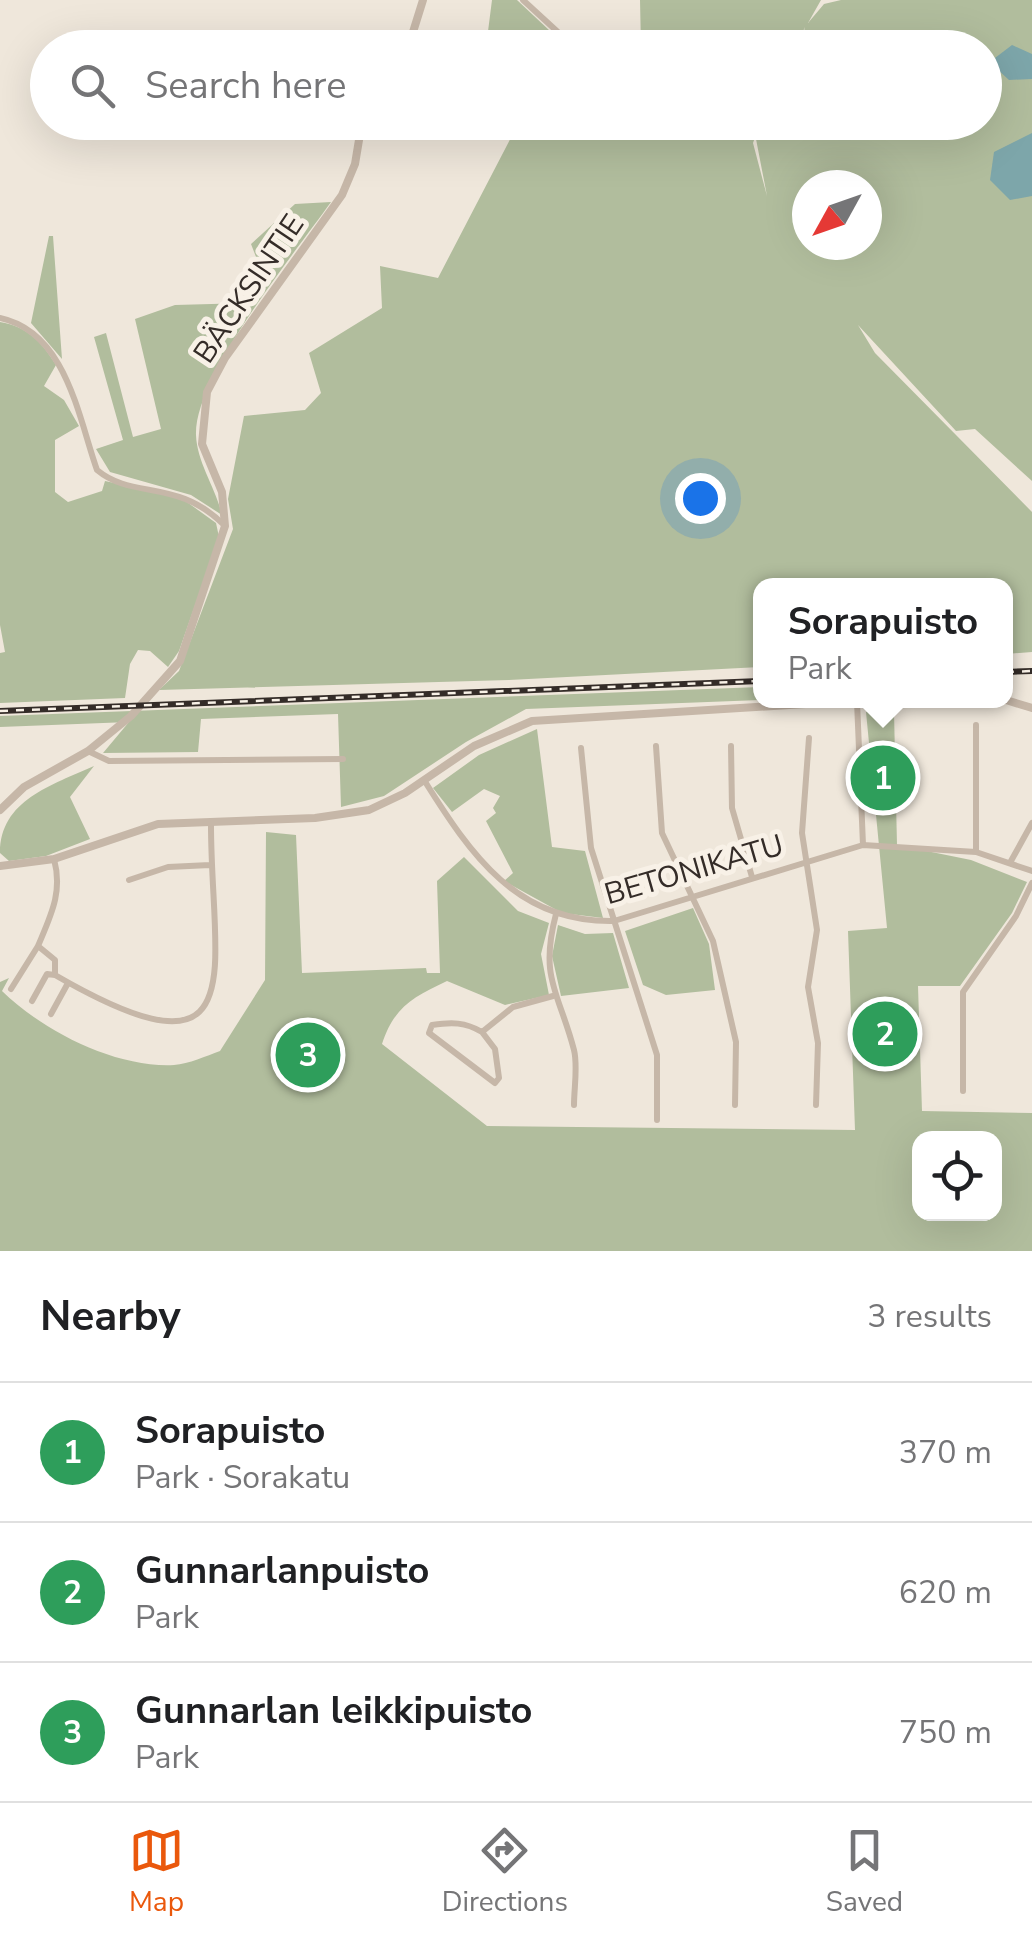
<!DOCTYPE html>
<meta charset="utf-8">
<style>
body{margin:0;font-family:"Nunito Sans",sans-serif;background:#f2f2f2;color:#202124}
.controls{position:absolute;right:30px;bottom:30px;display:grid;overflow:hidden;border-radius:20px;box-shadow:0 10px 40px #0002}
.controls button{width:90px;height:90px;display:grid;place-items:center;padding:0;border:0;border-bottom:2px solid #e0e0e0;background:#fff;color:#202124;font:50px sans-serif}
.compass{position:absolute;left:792px;top:170px;width:90px;height:90px;border-radius:50%;background:#fff;box-shadow:0 10px 40px #0002;rotate:230deg}
.you{position:absolute;left:700px;top:498px;width:35px;height:35px;margin:-25px;border:8px solid #fff;border-radius:50%;background:#1a73e8;box-shadow:0 0 0 15px #1a73e833}
.badge{display:grid;place-items:center;width:65px;height:65px;border-radius:50%;background:#ea580c;color:#fff;font-size:32px;font-weight:700}
.pin{position:absolute;translate:-50% -50%;border:5px solid #fff;box-shadow:0 2px 10px #0006}
.popup{position:absolute;left:753px;top:578px;width:260px;height:130px;box-sizing:border-box;display:grid;place-content:center;border-radius:20px;background:#fff;filter:drop-shadow(0 2px 8px #0005);font-size:32px;white-space:nowrap;color:#757577}
.popup b{font-size:38px;color:#202124}
.popup::after{content:'';position:absolute;left:50%;top:100%;margin-left:-20px;border:20px solid transparent;border-top-color:#fff}
.list{margin:0;padding:0;list-style:none}
h2{display:flex;justify-content:space-between;align-items:center;height:130px;margin:0;padding:0 40px;font-size:42px}
h2 small{font-size:32px;font-weight:400;color:#757577}
.list li{display:grid;grid-template-columns:65px 1fr auto;gap:30px;align-items:center;box-sizing:border-box;height:140px;padding:0 40px;border-top:2px solid #e0e0e0}
.list b{display:block;font-size:38px;white-space:nowrap}
.list p{margin:0;font-size:32px;white-space:nowrap;color:#757577}
.list em{font-size:32px;font-style:normal;color:#757577}
.icon{flex:none;width:55px;height:55px;fill:none;stroke:currentColor;stroke-width:2;stroke-linecap:round;stroke-linejoin:round}
.map{position:relative;flex:none;width:1032px;height:1251px;overflow:hidden}
.search{position:absolute;background:#fff;box-shadow:0 10px 40px #0002;left:30px;right:30px;top:30px;height:110px;display:flex;align-items:center;gap:25px;box-sizing:border-box;padding:0 35px;border-radius:55px;color:#757577;font-size:38px}
.sheet{height:550px;background:#fff}
nav{display:flex;justify-content:space-around;align-items:center;box-sizing:border-box;height:140px;border-top:2px solid #e0e0e0;background:#fff;font-size:28px;color:#757577}
nav a{display:grid;justify-items:center;gap:5px}
nav .on{color:#ea580c}
.map>svg:first-child{display:block}
.green{fill:#b1bd9d;fill-rule:evenodd}
.water{fill:#7da6aa}
.lines{fill:none;stroke-linecap:round;stroke-linejoin:round}
.minor{stroke:#c6b7a8;stroke-width:6}
.tertiary{stroke:#c6b7a8;stroke-width:8}
.rail-casing{stroke:#342c28;stroke-width:6}
.rail{stroke:#f8f1e7;stroke-width:2.5;stroke-dasharray:8;stroke-linecap:butt}
.labels{text-anchor:middle;dominant-baseline:central;stroke-width:10;stroke-linejoin:round;paint-order:stroke}
.street-label{font-size:30px;fill:#342c28;stroke:#f8f1e7}
</style>
<div class="map">
<svg width="1032" height="1251" viewBox="0 0 1032 1251">
<rect width="100%" height="100%" fill="#efe7db"/>
<path class="green" d="M492 0H517L567 47H486Z
M640 0H821L808 23 824 4 841 0H1032V481L975 429 956 431 858 325 875 353 1032 512V652L1006 654V586H760V667L509 680 159 690 179 671 233 529 228 499 244 416 305 410 321 393 309 353 382 308 380 266 438 278 517 126 513 123H760L753 143 767 196 756 139 765 123 984 122V48L800 47 805 27 796 47H641ZM807 185H867V245H807Z
M331 202C295 253 194 376 196 435 197 463 216 488 222 515L191 495 110 472 96 449 123 440 94 337 106 333 133 437 161 429 135 319 175 305 248 303 265 280 251 244 295 204Z
M49 236H53L62 359 31 323Z
M0 322C28 327 42 342 56 365L44 386 64 400 79 426 55 440V492L68 502 102 491 105 481 180 497 216 523 219 537 179 651 168 667 150 651 138 650 130 664 125 698 0 703V653L5 652 0 625Z
M760 687V700L526 709 466 742 384 796 341 807 338 714 201 719 198 752 103 753 129 722 0 727V716Z
M866 712H894L897 845 971 860 1027 882 1012 913 960 986H918L922 1111 1032 1113V1251H0V982L9 978 2 991C43 1031 115 1068 174 1065 189 1064 206 1056 220 1051L265 980 266 832 296 835 302 973 426 968 427 973H440L437 881 464 857 518 911 549 923 541 954 549 995 505 1005 447 981C413 997 394 1007 382 1044L487 1126 855 1130 848 931 887 928ZM920 1138H994V1214H920Z
M537 729 552 847 585 851 603 918 562 913 504 881 513 873 486 821 496 813 493 808 500 796 484 789 452 812 433 788 479 755Z
M94 766 70 797 90 839 46 856 9 861 0 853C0 800 52 785 94 766Z
M693 908 709 944 715 990 666 995 643 985 625 931Z
M558 925 585 934 613 933 629 988 561 996 552 956Z"/>
<path class="water" d="M1012 45 1032 54V79L1009 80 996 68 995 58Z
M1032 133V196L1010 200 990 180 994 152Z"/>
<g class="lines">
<path class="minor" d="M523 0 560 34 579 37
M0 318C66 332 78 416 97 470 133 500 177 478 224 525
M857 701 863 845
M976 725V852
M809 738 802 833 817 930 808 987 818 1043 816 1105
M656 746 662 833 713 941 736 1042 735 1105
M731 746 732 808 752 877
M581 748 591 848 657 1055V1120
M88 751 109 761 343 759
M424 780C471 855 517 923 614 921L863 845 976 852 1032 871
M54 859C63 892 51 915 38 946L55 960V975C259 1093 210 965 211 821
M1011 861 1032 823
M129 880 168 867 210 865
M556 914C539 979 559 992 574 1050 578 1066 574 1088 574 1105
M11 989 38 946
M32 1001 47 974 55 975
M51 1014 68 983
M482 1032C465 1022 452 1022 432 1025L429 1033 495 1083 499 1078 495 1049 482 1032 513 1007 553 996
M963 1091V992L1016 916 1032 883"/>
<path class="tertiary" d="M408 48 423 0
M1006 700 1032 708
M0 810 24 787 88 751 131 716 180 661 225 526 222 492 202 444 207 392 225 358 342 195 355 164 362 122
M0 866 54 859 158 824 315 818 369 810 405 793 474 746 532 721 869 700"/>
<defs>
<path id="rail" d="M1006 672 1032 671
M0 711 760 681"/>
</defs>
<use href="#rail" class="rail-casing"/>
<use href="#rail" class="rail"/>
</g>
<g class="labels">
<g class="street-label">
<text transform="translate(249 289) rotate(-56)">BÄCKSINTIE</text>
<text transform="translate(694 870) rotate(-16)">BETONIKATU</text>
</g>
</g>
</svg>
<div class="controls">
<button><svg class="icon" aria-label="locate" viewBox="0 0 24 24"><circle cx="12" cy="12" r="6"/><path d="M12 2v4M12 18v4M2 12h4M18 12h4"/></svg></button>
</div>
<svg class="compass" viewBox="-18 -18 36 36"><path d="M0-13l5 13h-10z" fill="#e53935"/><path d="M0 13l5-13h-10z" fill="#757577"/></svg>
<div class="you"></div>
<div class="pin badge" style="left:883px;top:778px;background:#2e9e5b">1</div>
<div class="popup"><b>Sorapuisto</b>Park</div>
<div class="pin badge" style="left:885px;top:1034px;background:#2e9e5b">2</div>
<div class="pin badge" style="left:308px;top:1055px;background:#2e9e5b">3</div>
<div class="search"><svg class="icon" aria-label="search" viewBox="0 0 24 24"><circle cx="10" cy="10" r="6"/><path d="M15 15l6 6"/></svg>Search here</div>
</div>
<section class="sheet">
<h2>Nearby<small>3 results</small></h2>
<ul class="list">
<li><span class="badge" style="background:#2e9e5b">1</span><div><b>Sorapuisto</b><p>Park · Sorakatu</p></div><em>370 m</em></li>
<li><span class="badge" style="background:#2e9e5b">2</span><div><b>Gunnarlanpuisto</b><p>Park</p></div><em>620 m</em></li>
<li><span class="badge" style="background:#2e9e5b">3</span><div><b>Gunnarlan leikkipuisto</b><p>Park</p></div><em>750 m</em></li>
</ul>
</section>
<nav>
<a class="on"><svg class="icon" aria-label="map" viewBox="0 0 24 24"><path d="M3 6l6-2 6 2 6-2v14l-6 2-6-2-6 2zM9 4v14M15 6v14"/></svg>Map</a>
<a><svg class="icon" aria-label="directions" viewBox="0 0 24 24"><path d="M12 3l9 9-9 9-9-9zM9 14v-3h6M13 9l2 2-2 2"/></svg>Directions</a>
<a><svg class="icon" aria-label="saved" viewBox="0 0 24 24"><path d="M7 4h10v16l-5-4-5 4z"/></svg>Saved</a>
</nav>
